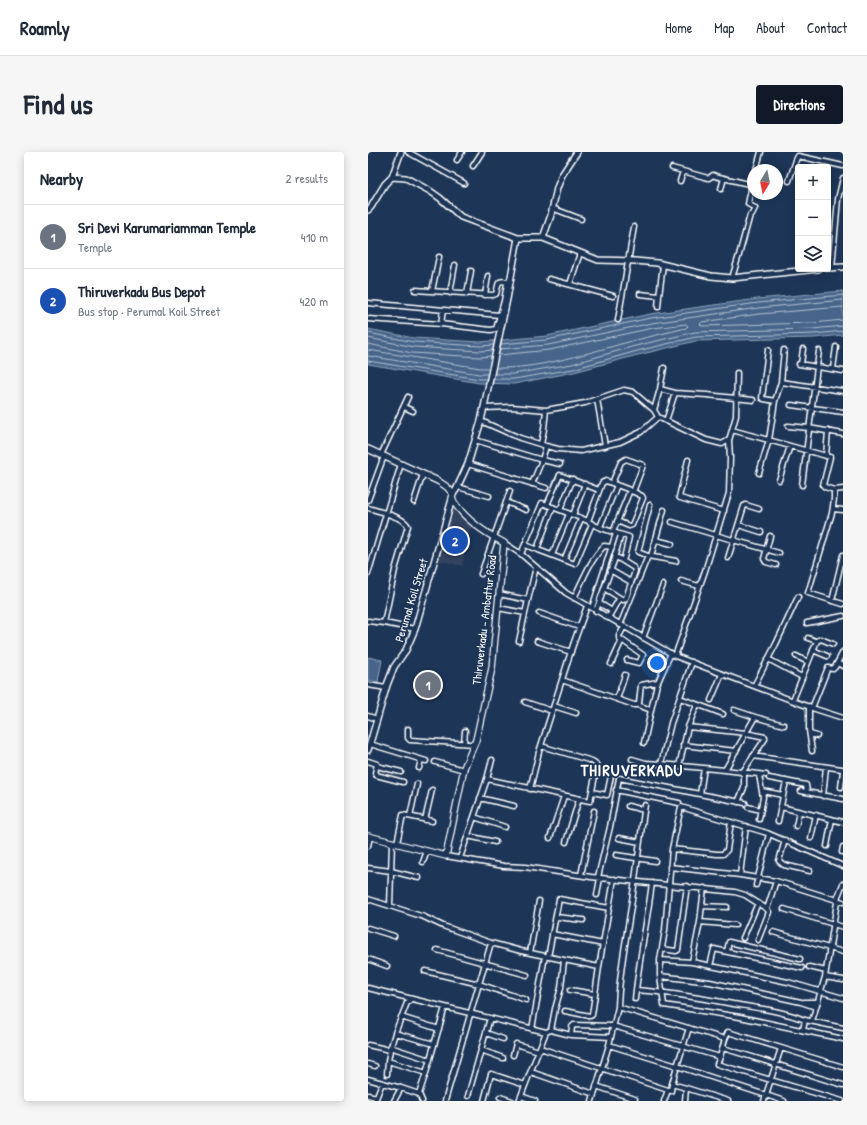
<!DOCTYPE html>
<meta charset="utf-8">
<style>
body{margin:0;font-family:"Patrick Hand",sans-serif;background:#f6f6f7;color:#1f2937}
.controls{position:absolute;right:12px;top:12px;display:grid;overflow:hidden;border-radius:4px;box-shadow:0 2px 10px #0003}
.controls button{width:36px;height:36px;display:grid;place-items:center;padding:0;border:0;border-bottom:1px solid #e0e1e3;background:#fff;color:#1f2937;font:20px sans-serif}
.compass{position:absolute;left:379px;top:12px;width:36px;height:36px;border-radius:50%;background:#fff;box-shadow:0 2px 10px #0003;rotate:190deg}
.you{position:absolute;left:289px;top:511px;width:14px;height:14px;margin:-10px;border:3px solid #fff;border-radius:50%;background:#1a73e8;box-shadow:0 0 0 6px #1a73e833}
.badge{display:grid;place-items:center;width:26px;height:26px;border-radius:50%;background:#111827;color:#fff;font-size:13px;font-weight:700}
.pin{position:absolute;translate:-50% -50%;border:2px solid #fff;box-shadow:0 1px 4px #0006}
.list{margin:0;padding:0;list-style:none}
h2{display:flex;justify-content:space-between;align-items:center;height:52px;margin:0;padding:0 16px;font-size:17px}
h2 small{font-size:13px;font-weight:400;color:#747a83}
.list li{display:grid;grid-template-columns:26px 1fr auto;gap:12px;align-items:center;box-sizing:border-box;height:64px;padding:0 16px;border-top:1px solid #e0e1e3}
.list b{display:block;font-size:15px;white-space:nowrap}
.list p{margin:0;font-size:13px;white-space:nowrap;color:#747a83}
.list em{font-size:13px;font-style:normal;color:#747a83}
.icon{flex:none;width:22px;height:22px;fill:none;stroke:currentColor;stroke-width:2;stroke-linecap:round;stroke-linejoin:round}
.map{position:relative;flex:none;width:475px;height:949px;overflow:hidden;border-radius:4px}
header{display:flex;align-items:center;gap:24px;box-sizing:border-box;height:56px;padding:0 20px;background:#fff;border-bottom:1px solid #e0e1e3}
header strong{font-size:19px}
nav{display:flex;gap:22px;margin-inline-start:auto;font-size:14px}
.intro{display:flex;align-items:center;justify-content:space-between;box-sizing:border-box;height:96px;padding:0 24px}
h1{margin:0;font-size:28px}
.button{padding:10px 18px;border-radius:4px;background:#111827;color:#fff;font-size:14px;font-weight:700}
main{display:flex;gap:24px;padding:0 24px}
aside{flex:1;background:#fff;border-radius:4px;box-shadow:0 2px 10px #0003}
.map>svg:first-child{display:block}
.built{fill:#33435f}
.water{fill:#46658b;stroke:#90a3b9}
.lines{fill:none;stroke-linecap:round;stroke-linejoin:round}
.shore{stroke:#b5c1d1;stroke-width:1}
.minor-casing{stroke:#fff;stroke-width:7}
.tertiary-casing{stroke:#fff;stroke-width:8}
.secondary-casing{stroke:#fff;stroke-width:8}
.minor{stroke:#1d3557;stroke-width:4}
.tertiary{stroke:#1d3557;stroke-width:5}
.secondary{stroke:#1d3557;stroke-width:5.5}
.labels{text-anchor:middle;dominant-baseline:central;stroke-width:3.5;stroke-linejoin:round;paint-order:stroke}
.street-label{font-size:12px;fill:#fff;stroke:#1d3557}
.district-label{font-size:16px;font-weight:bold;letter-spacing:1px;fill:#fff;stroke:#1d3557}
</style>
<header>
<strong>Roamly</strong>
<nav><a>Home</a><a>Map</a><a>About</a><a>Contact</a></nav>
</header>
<div class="intro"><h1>Find us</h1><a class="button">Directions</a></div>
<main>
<aside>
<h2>Nearby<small>2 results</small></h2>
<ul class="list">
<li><span class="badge" style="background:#6b7280">1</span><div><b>Sri Devi Karumariamman Temple</b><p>Temple</p></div><em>410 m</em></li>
<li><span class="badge" style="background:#1a4fb4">2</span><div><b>Thiruverkadu Bus Depot</b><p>Bus stop · Perumal Koil Street</p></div><em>420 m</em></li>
</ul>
</aside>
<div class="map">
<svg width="475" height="949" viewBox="0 0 475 949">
<rect width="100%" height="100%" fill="#1d3557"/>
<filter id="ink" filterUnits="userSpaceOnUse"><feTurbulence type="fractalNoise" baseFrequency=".025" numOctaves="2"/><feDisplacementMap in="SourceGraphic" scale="8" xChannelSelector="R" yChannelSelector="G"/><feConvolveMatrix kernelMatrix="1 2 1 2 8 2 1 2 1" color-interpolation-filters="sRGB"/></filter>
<g filter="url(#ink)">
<path class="built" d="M83 351 104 371 94 414 68 408Z"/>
<path class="water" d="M475 139V183L446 186 328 189 270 203 206 220 146 232 111 231 0 212V177L46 186 112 190 179 184 282 162 389 147Z
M0 505 14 508 10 530 0 528Z"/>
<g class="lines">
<path class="shore" d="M475 155 391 162 334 170 332 172 334 174 445 171 475 168
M0 181 46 190 112 194 126 193
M0 186 46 195 112 199 125 198
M0 192 44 201 112 205 123 204
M133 192 179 188 283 166 390 151 475 143
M132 197 180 193 284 171 390 156 475 148
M0 198 112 216H121
M0 204 111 222H119
M0 209 111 227H118
M128 216C169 217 213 203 253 192 275 186 297 181 318 176L320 174 318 172 285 176 181 198 131 203
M127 222H145L204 212 267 194 327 180 445 177 475 174
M125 227H146L205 217 269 199 328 185 446 182 475 179"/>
<defs>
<path id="minor" d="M40 0 96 31
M89 8 94 0
M105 14 114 0
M304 16 340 26H341L345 23 347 24 385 33
M388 18 393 0
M312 29 315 19
M421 29 428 8 430 4 475 14
M353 37 356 26
M184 56 213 67
M464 116 470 47 475 26
M364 126 371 103 382 63 384 62 387 56 380 52 385 27
M181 127 245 144
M202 132 212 101
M47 138 125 143 128 142C131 132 128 127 141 130
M64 139 71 105
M82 141 87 113
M99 142 103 119
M272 142 291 144 295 113
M117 143 120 124
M0 151 131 163
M290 155 291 144
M0 167 73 172 123 178 128 177 136 149 139 131 142 130
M250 168 266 75
M73 172 75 158
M400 198 394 246 396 247 407 249
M431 212 475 219
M433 212 435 197
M465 217 468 195
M413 230 475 239
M292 237 307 241 339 243 385 248
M229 247 237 294
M423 253 475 260
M36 255 45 259
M116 256 144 255 178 258 217 251 256 238 265 240 286 258 290 265
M286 258 292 237 296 216
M113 269 152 286 178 294 190 297 213 299 252 290 273 280 290 265 338 288 354 292 361 288
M298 269 307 241
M420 274 441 276 475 282
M364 278 368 264 369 221
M107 288 174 308 164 332
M173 292 176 277 178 258
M178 294 174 308 192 312
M13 303 40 245
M458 304 460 279
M320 308 311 345 312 346 356 359
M100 312 178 336
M391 321 401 288 407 249 413 230 416 198
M411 328 422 294
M244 331 253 310 258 307 275 313 274 316 265 340
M434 333 451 199
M90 335 121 344
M466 338 475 337
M0 348 16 304
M46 350 55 322
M138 350 158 358
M179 353 192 323 231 338
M282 353 270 400 280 404 308 409
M0 356C10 359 36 365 40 374L27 418 16 471
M465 357 475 358
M192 358 205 327
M205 363 217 332
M249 369 261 374 264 373 275 346 274 344 264 339
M304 370 358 386 411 401
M371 373 393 380
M232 375 249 333
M248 381 261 385 256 406
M402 384 396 407 398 410 408 413
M288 388 304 392
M136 391 153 402 198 441 307 504 444 556 475 566
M157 393 207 412 224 372
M169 397 185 355
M153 402 174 351 220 369
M184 403 201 362
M247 403 253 383
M283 404 296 358
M360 406 376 354 378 353 391 357
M196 408 213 367
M242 418 263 430
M0 422 33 312
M113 422 142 339
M313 429 331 434
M131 442 160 448 151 489
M206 446C215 428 222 408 236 394L244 395
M160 448 168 415
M464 449 475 403
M231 451 244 459
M130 456 157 461
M224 456 248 381C239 378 227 375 220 369L234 331 238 329 262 338 245 380
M228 459 247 406H250L266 416 267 419 258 446 255 448 236 436
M171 461 211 475
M240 466 251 447
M0 469 16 471 47 477
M439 471 475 464
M252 473 280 404
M256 475 251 484V486L275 503 271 511 259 508
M275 486 295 433
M440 486 448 489
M169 489 203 500
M445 498 459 504
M307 504 337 419 361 341 362 306 361 288 364 278 462 305 455 333 457 335 466 338V347L464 361 440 441 475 452
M428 504 440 510
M400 507 434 525
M324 510 303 571 293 612 357 618 398 623
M469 511 475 514
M243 512 254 488
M194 528 266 553H270L271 551 273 533 290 530
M0 533 18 536
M386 534 408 492 430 445
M312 546 355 562
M249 547 257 523
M343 548 354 522
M425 548 449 489 453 487 465 492
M157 550 184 559
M270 553 283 558 289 532 303 501
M186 554 208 561
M441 554V578L444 599
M444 556 459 518 460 516 465 517 467 515 475 500
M366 558 387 565
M0 564 9 567
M320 575 378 581 397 585V587L374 621
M40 577V586L42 588 106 592
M442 582 449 584
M96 591 97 579
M276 591 283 558
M2 592 58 609
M315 593 368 599
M385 604 474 617 475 619 473 635
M264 607 278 611 293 612
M0 609 9 612 7 621 8 623 35 630
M67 610 96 618
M9 614 33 620
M311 614 320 575 329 553
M51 616 53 608
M357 618 387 565 416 573
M401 626 438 633 439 640
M119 627 124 608
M162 637 171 600 205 493 219 454
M248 638 311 651
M394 639 415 643
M433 639 475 647
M224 640 239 643 243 624
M332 642 336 616
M455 644 458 615
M112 646 146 654
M370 650 376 636V621
M260 654 276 658
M380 655 393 658
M413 655 475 670
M42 664 49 632
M106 665 137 675
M391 667 395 645 391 623
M57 668 64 638
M410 669 418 629
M428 674 431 660
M100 684 127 690
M182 686 196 644
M251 686 272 690
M443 686 448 663
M417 688 411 709 416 713 442 719
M24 690 22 754 56 765 75 774 123 791 153 799 196 808 193 836 187 857 183 878 178 880
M198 690 211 647
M29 691 35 663 64 669
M0 694 2 685
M459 694 464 667
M304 697 349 702H355L359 698 363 670
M474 700 475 695
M248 703 287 709
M78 704 136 714 157 715 223 725 367 740 377 743 399 757
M92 706 119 627 222 649 229 614 227 611 224 609 173 594
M55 710 59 699
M475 714 399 681 313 655 304 697 297 778 292 808V824L296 853 372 865 475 887
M302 715 372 723 378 674
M0 716 23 719 51 726
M213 723 226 659
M372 723 408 729 475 750
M230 725 242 675 251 626 377 651
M388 733 401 682
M336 736 332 770 367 773
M229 743 232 726
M0 747 22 754
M334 754 359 755
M416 757 475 775
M188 765 215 768
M0 776 26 784
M405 780 475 800
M184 782 235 792
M375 786 390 751
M390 788 401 760 399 757 408 729
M294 797 308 799 310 798 319 734
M69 798 159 823
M359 799 361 790 432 807
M162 801 171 749
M180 805 191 747 241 756
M0 807 19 814
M196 808 231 815 246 727
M292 808 324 810 420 830 475 846
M324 810 332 770
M342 814 346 797 434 816
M441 815 458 819
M57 819 111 832 123 791
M292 824 342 830 433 850 448 855
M457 825 475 828
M0 836 178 880 151 949
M202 838 227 842
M268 838C301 840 333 846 365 852 390 856 414 859 437 868
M267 847C271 808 279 770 284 731
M436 850H450
M250 855C251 819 259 784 264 748 269 717 272 685 277 653
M197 859 222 864 224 863 231 815
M33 865 71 877
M444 869 457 825 470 744 475 732
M164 877 177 804
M183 878 203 883 243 885
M435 878 437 868 475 876
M27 881 66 892
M118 881 135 887
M203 883 204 875 206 873 245 874 352 905 357 887 250 855 241 893 309 914 321 876
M357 887 360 880 413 896 396 949
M0 893 22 898 20 909 58 921 51 942 33 936 0 927
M22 895 62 908
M172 896 303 939 304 932 318 936 360 949
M355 896 475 933
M413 896 475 915
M22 898 27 881 39 851 43 847
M113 898 135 906
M145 903 148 892 171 899
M352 905 349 912 474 949
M0 912 7 914
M163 920 226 942
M58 921 77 855
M19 922 20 909
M304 932 309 914 416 949
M228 934 267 947
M51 942 54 949
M0 943 8 945
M100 944 122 866
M153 944 167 949
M132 945 144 949
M7 949 14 931
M26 949 33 936
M77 949 111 832 158 848
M116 949 123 922 157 933
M224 949 241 893
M296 949 300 938
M317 949 318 936"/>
<path id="tertiary" d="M24 25 33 0
M0 58 3 55 17 32 24 25 38 26 62 39 72 46 93 65 150 86H175L230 108 267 109 289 111 343 124 364 126 450 117
M175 86 183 63 189 36 194 23 209 0
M460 116 475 115
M85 342 88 338 100 312 113 269 139 147 150 86
M0 598 19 533 26 515 38 498 47 477 84 347"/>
<path id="secondary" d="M0 297 70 329 79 335 85 342 84 347C96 367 116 380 136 391L124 516 108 588 96 616 78 704 0 684"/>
</defs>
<use href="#minor" class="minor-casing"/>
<use href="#tertiary" class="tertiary-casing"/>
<use href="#secondary" class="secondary-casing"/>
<use href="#minor" class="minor"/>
<use href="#tertiary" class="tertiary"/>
<use href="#secondary" class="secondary"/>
</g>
</g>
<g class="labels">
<g class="street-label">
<text transform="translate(43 448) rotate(-73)">Perumal Koil Street</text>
<text transform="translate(116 468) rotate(-83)">Thiruverkadu - Ambattur Road</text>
</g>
<g class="district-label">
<text x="264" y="618">THIRUVERKADU</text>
</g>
</g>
</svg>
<div class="controls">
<button>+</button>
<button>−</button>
<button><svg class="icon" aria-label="layers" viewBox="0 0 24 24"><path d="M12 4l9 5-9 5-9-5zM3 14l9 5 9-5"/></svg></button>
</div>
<svg class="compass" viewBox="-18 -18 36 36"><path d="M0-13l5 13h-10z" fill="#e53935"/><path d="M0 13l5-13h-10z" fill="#747a83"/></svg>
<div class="you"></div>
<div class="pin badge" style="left:60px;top:533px;background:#6b7280">1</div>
<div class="pin badge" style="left:87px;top:389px;background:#1a4fb4">2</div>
</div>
</main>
